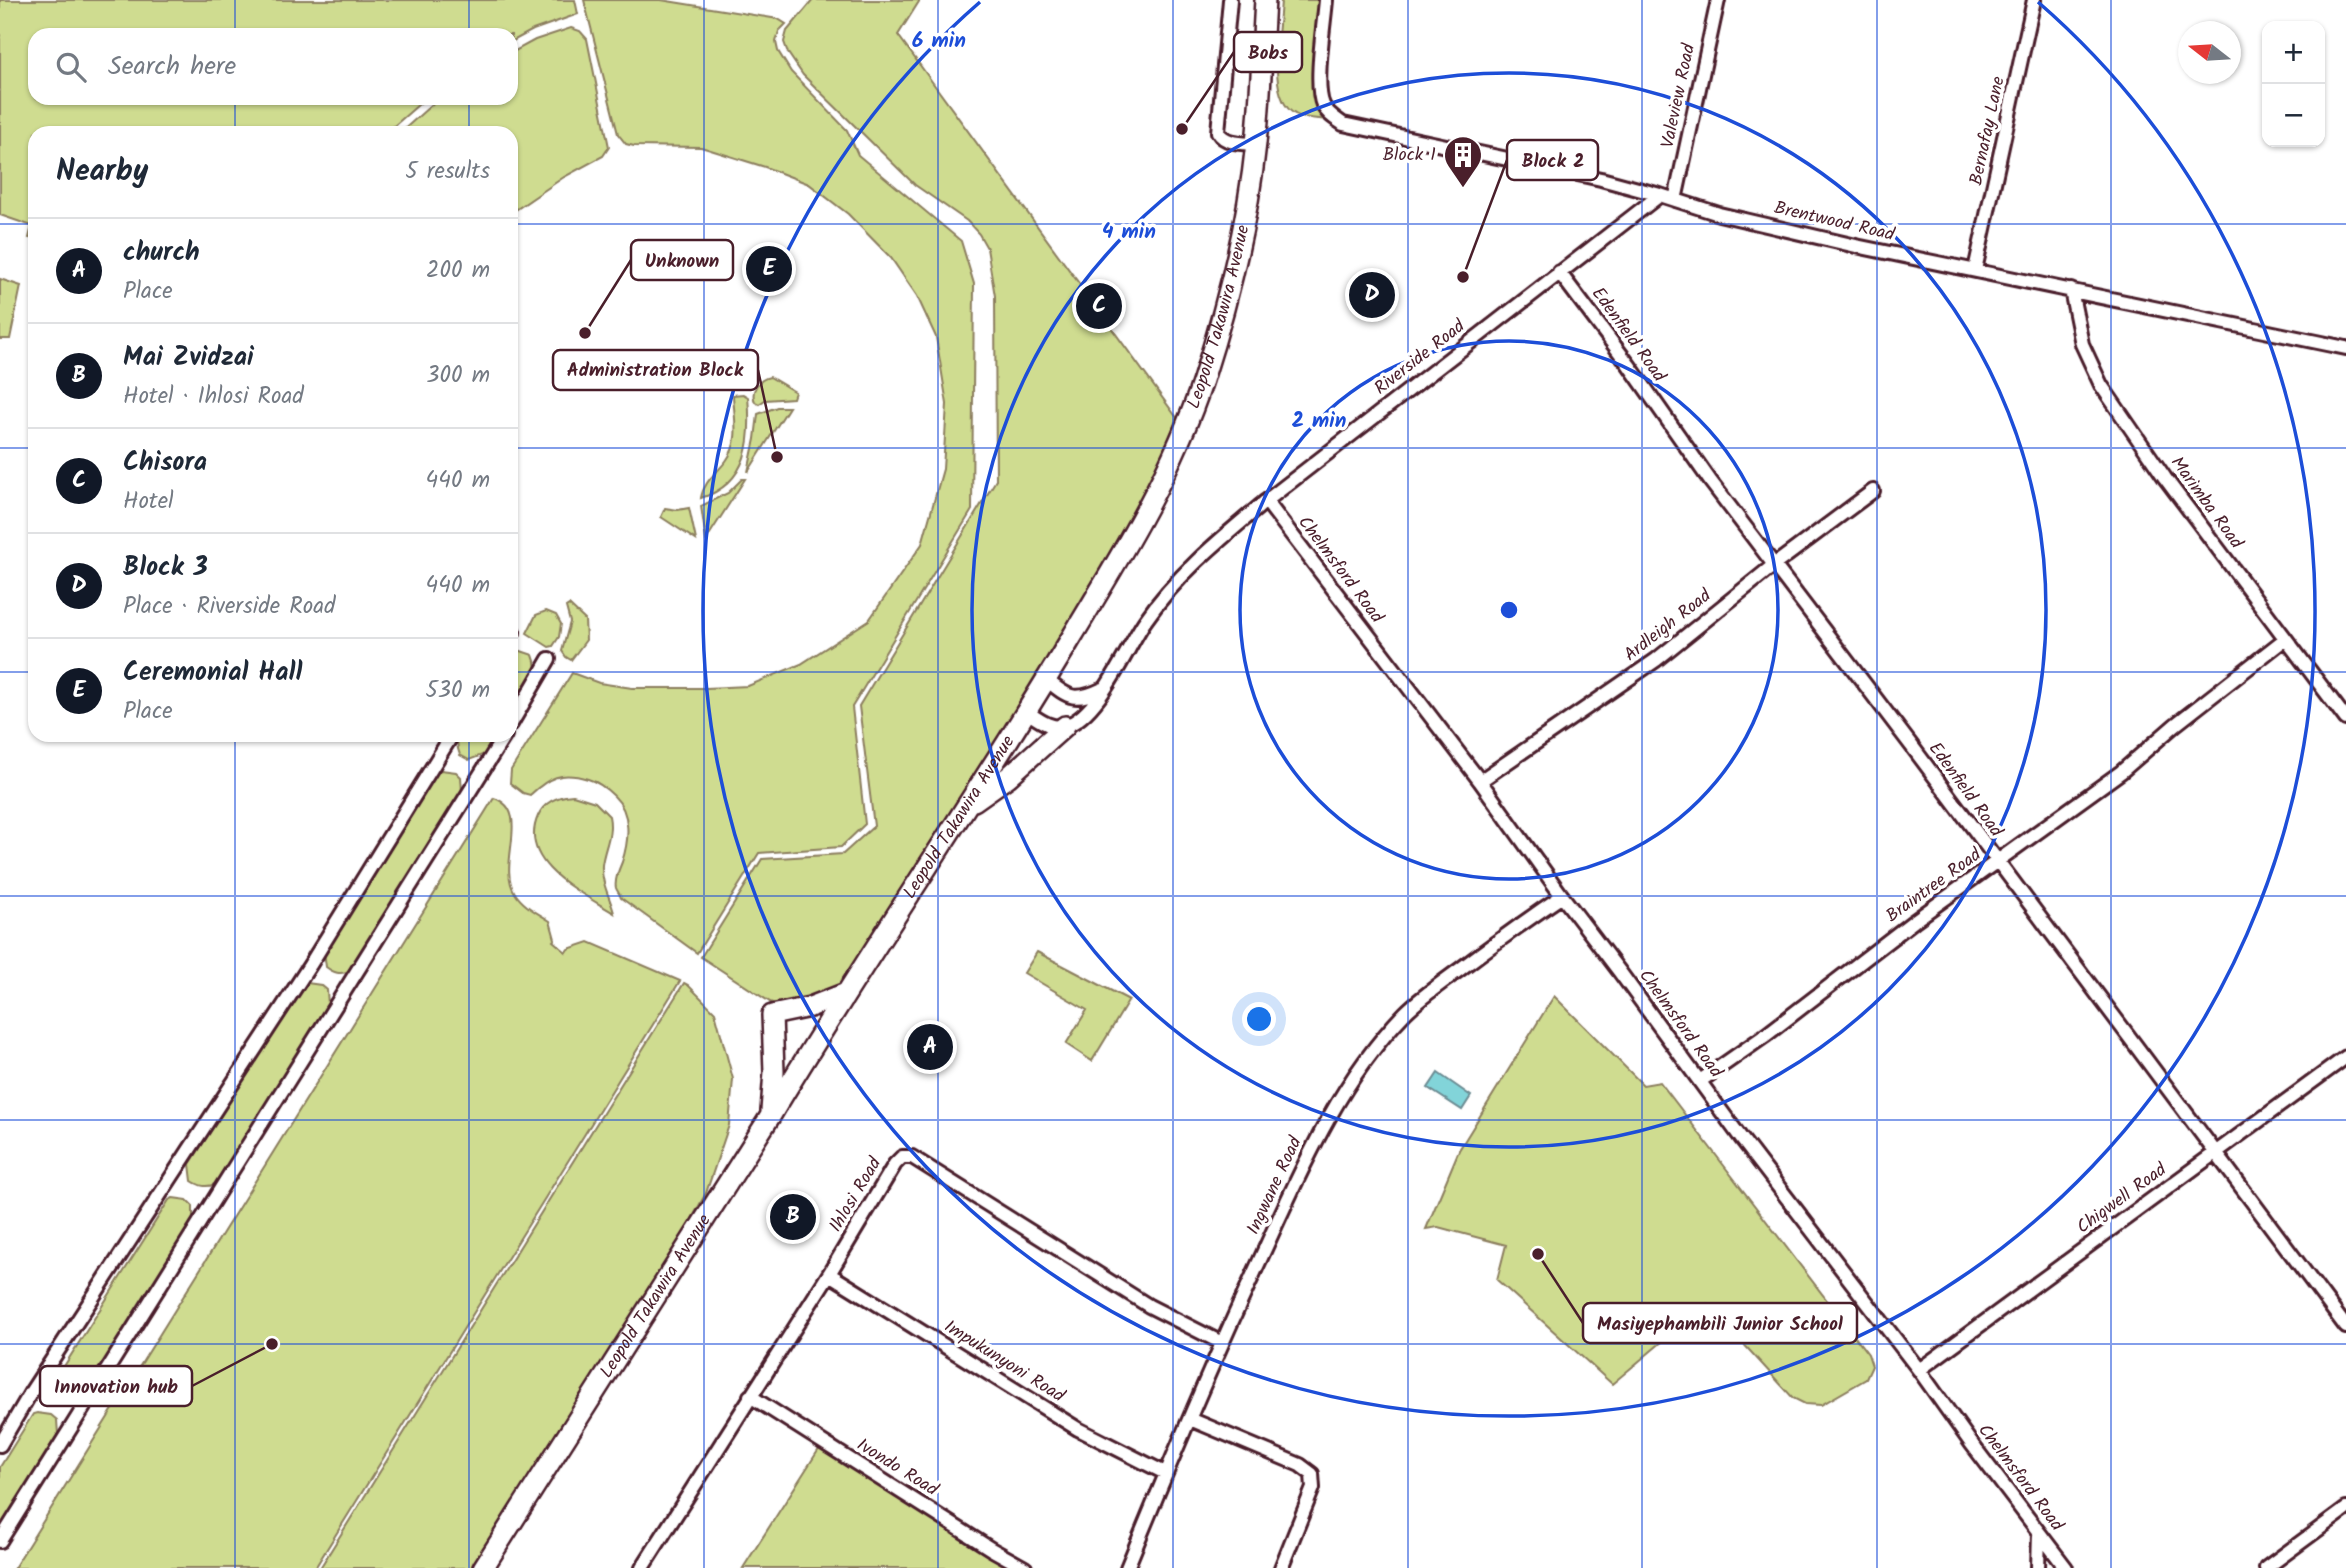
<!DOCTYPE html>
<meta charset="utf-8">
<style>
body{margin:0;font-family:Kalam,sans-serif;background:#f6f6f7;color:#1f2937}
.controls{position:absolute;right:21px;top:21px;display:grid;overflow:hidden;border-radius:14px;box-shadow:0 2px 5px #0004}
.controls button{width:63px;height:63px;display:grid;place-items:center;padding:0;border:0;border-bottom:2px solid #e0e1e3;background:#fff;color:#1f2937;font:35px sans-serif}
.compass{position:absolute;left:2178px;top:21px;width:63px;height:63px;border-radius:50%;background:#fff;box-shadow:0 2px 5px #0004;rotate:287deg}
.you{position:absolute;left:1260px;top:1020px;width:24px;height:24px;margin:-18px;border:5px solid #fff;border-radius:50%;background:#1a73e8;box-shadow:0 0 0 10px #1a73e833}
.badge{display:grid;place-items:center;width:46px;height:46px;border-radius:50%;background:#111827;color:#fff;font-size:23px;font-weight:700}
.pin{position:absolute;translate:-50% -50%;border:4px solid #fff;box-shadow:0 2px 7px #0006}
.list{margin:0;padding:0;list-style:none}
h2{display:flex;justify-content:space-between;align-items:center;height:91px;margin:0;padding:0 28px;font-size:30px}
h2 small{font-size:23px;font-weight:400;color:#747a83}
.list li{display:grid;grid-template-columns:46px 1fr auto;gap:21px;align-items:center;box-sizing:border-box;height:105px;padding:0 28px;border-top:2px solid #e0e1e3}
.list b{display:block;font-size:26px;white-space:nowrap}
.list p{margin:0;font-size:23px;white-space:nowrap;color:#747a83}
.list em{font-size:23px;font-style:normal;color:#747a83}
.icon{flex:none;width:38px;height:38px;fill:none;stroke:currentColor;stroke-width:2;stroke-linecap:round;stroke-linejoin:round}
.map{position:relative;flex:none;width:2346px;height:1568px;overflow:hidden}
.search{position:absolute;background:#fff;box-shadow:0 2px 5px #0004;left:28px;top:28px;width:490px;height:77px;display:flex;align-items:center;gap:18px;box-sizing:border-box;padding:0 24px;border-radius:21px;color:#747a83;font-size:26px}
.panel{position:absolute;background:#fff;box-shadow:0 2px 5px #0004;left:28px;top:126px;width:490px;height:616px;border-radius:21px}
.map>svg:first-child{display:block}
.green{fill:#cfdc90;stroke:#8c7e5e;stroke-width:2}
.water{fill:#82d4d9;stroke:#6c8c93;stroke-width:2}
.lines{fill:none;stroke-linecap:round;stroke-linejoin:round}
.minor-casing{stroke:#4a1f2b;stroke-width:18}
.trunk-casing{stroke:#4a1f2b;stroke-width:24}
.minor{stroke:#fff;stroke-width:12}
.trunk{stroke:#fff;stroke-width:19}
.grid{fill:none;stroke:#1d4ed8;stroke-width:2;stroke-opacity:0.55}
.ring{fill:none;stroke:#1d4ed8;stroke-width:3.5}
.labels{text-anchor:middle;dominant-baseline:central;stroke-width:7;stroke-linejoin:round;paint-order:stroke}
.street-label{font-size:18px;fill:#4a1f2b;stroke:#fff}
.poi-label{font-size:18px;fill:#4a1f2b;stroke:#fff;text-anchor:end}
.centre{fill:#1d4ed8;stroke:#fff;stroke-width:3.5}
.ring-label{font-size:21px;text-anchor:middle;font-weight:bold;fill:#1d4ed8;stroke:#fff;stroke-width:7;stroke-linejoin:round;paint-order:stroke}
.leader{fill:none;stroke:#4a1f2b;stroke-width:2.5}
.callout-dot{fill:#4a1f2b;stroke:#fff;stroke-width:2.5}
.callout{fill:#fff;stroke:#4a1f2b;stroke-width:2.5}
.callout-label{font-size:19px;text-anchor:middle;font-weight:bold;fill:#4a1f2b}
</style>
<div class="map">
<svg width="2346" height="1568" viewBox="0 0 2346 1568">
<rect width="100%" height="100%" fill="#fff"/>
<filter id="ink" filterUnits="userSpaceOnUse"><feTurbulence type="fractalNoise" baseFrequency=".0143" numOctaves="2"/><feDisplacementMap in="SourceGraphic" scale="14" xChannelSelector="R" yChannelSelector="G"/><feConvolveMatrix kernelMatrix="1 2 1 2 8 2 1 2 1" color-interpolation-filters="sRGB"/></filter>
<g filter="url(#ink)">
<path class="green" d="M0 0H575L578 14 533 30 511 42V35H35V98H426L386 133H35V239L29 238 32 226 0 215Z
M584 0H661L778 19 786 24 779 31 776 42 778 51 791 72 847 130 858 155 961 241 974 284 972 510 852 707 865 824 841 847 759 853 697 953 621 898C620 894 617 891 616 888 614 880 619 869 622 862 629 841 632 813 614 796 607 789 598 782 588 779 561 771 549 777 530 795L523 793 510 783 511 770 572 673 599 683 632 688H706L748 686 801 664 869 620 922 544 943 469 947 404 936 337 917 296 891 258 848 214 809 184 765 167 701 147 634 146 626 144 618 134Z
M813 0H920L898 35 1177 418C1138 520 1078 613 1019 705 962 796 904 887 846 978L832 994 784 1008 770 1002 701 957 762 859 843 854 874 826 859 706 996 480 995 296 987 248 979 234 967 221 915 185 803 75 788 53 784 42 787 31Z
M1281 0H1322L1327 120C1317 118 1303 119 1295 114 1266 98 1280 29 1281 0Z
M571 28 580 31 587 39 609 147 603 156 564 177 511 213V133H400L439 98H511V53L535 40Z
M0 279 21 286 10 339H0Z
M770 377 795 392 793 398 765 400 759 404 755 402C750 390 759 379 770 377Z
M743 394 748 397C752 439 749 483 701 498 704 481 716 474 726 461 741 441 734 417 733 395Z
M777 407H789L748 472 755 439 758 414Z
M742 479H745L706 540 701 506 728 493Z
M665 508 678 510 689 508 696 540 661 517Z
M569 605 585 620 586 640 571 660 566 657 562 651 570 622 566 607Z
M546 611 556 615 561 624 559 637 553 646 549 647 527 633 536 615Z
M518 650 533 655C543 677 523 696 511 714V654Z
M459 735H497L485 754 469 760 460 755C457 748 456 742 459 735Z
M441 770 456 772 461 777 462 792 349 971C340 975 334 973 326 967L324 951 437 771Z
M573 795 595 802 609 816C613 835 604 848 602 865 601 883 610 897 614 913 582 893 517 864 538 816 544 802 558 796 573 795Z
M494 798C533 811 496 864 515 893 523 906 538 913 550 921L555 939 553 941 566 952 568 949 589 942 680 981 315 1568H14Z
M1037 952 1129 1000 1092 1061 1066 1044 1087 1010 1024 973Z
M307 983 321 985 327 990 328 1005 215 1184C206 1188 200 1186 192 1181L190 1164 303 985Z
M684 983 688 985 715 1012 733 1079 729 1125 706 1193 660 1277 475 1568H320Z
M1554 996 1643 1085 1660 1082 1868 1354 1872 1366 1866 1379 1821 1405 1805 1404 1793 1398 1707 1304 1612 1384 1497 1280 1506 1245 1438 1227 1426 1229 1459 1150Z
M173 1198 187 1200 193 1206V1220L81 1399C72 1404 66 1402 58 1396L56 1379 169 1200Z
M37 1413 51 1415 57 1420 58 1435 0 1527V1467L33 1414Z
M821 1446 1019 1568H743Z"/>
<path class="water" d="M1438 1073 1471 1096 1462 1110 1428 1088Z"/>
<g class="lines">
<defs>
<path id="minor" d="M1230 0 1218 132C1225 144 1243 143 1256 144
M1326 0C1324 25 1314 85 1323 105 1327 114 1336 119 1343 124L1601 179 1660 195 1719 214 1856 246 2346 348
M1675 200 1718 0
M1975 270 2034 0
M1559 272 1629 365 1711 482 1911 745 2346 1327
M2071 290 2082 344 2101 385 2165 478 2346 719
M1266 501 1480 781 1562 896 1619 971 1741 1138 1919 1370 1971 1443 2066 1568
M511 635 513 632
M1047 680C1069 699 1076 702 1103 689
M1027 712C1038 719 1051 730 1065 726 1099 716 1126 649 1145 621 1177 574 1223 537 1266 501L1660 195
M511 724 549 659
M1480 781 1656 660 1774 565 1873 491
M1700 1081 1766 1035 1914 921 2121 772 2175 725 2285 639
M829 1274 1078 1429 1165 1473
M1919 1370 2346 1057
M750 1396 991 1549 1025 1568
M1190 1419 1300 1465 1312 1474 1313 1488 1281 1568
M0 1445 31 1392 310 965 452 735
M0 1541 505 735
M642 1568 829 1274 895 1164 902 1157H912L1149 1306 1222 1343
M1127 1568C1169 1465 1212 1363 1259 1262 1299 1175 1337 1083 1405 1013 1422 996 1443 982 1463 967 1495 943 1528 919 1562 896
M2038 1568 2039 1533
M2266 1568 2346 1509"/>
<g id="trunk">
<path d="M974 801 1008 777 1065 726"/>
<path d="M771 1111 774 1072 772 1015 810 1007 846 993"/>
<path id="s1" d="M483 1568 771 1115C868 953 976 798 1073 635 1122 554 1173 471 1203 380 1227 305 1248 222 1256 143 1261 96 1262 48 1265 0"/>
</g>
</defs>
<use href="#minor" class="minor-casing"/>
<use href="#trunk" class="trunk-casing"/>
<use href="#minor" class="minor"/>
<use href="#trunk" class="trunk"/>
</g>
</g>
<path class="grid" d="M235 0V35M469 0V35M704 0V1568M938 0V1568M1173 0V1568M1408 0V1568M1642 0V1568M1877 0V1568M2111 0V1568M235 98V133M469 98V133M0 224H35M511 224H2346M0 448H35M511 448H2346M0 672H35M511 672H2346M235 735V1568M469 735V1568M0 896H2346M0 1120H2346M0 1344H2346"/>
<g class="ring">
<circle cx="1509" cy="610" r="269"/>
<circle cx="1509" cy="610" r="537"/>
<path d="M2038 2A806 806 0 1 1 980 2"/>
</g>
<defs>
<symbol id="building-pin" viewBox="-11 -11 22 30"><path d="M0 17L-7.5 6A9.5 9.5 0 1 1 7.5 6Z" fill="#4a1f2b" stroke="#fff"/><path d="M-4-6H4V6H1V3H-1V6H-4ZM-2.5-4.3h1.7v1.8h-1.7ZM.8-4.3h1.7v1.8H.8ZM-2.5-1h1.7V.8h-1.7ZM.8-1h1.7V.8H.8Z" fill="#fff"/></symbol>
</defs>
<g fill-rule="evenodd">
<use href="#building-pin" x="1441" y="133" width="44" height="60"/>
</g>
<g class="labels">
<g class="street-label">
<text transform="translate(1679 96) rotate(-78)">Valeview Road</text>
<text transform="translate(1988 131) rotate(-78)">Bernafay Lane</text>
<text transform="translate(1834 222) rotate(13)">Brentwood Road</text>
<text stroke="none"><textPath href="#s1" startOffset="1456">Leopold Takawira Avenue</textPath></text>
<text transform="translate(1628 335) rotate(54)">Edenfield Road</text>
<text transform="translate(1420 358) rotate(-38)">Riverside Road</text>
<text transform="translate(2206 503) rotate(54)">Marimba Road</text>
<text transform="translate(1340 570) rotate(53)">Chelmsford Road</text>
<text transform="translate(1668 626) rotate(-38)">Ardleigh Road</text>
<text transform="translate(1965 790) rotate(54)">Edenfield Road</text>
<text stroke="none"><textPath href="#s1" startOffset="889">Leopold Takawira Avenue</textPath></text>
<text transform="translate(1934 886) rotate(-36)">Braintree Road</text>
<text transform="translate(1680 1024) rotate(54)">Chelmsford Road</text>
<text transform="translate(1275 1186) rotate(-65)">Ingwane Road</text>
<text transform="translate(856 1195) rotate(-59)">Ihlosi Road</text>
<text transform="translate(2122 1199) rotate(-36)">Chigwell Road</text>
<text stroke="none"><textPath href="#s1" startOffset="322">Leopold Takawira Avenue</textPath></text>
<text transform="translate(1004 1362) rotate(32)">Impukunyoni Road</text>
<text transform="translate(897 1468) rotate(32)">Ivondo Road</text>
<text transform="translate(2020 1478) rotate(53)">Chelmsford Road</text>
</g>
<g class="poi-label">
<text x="1436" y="155">Block 1</text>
</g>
</g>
<circle cx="1509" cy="610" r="10" class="centre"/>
<g class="ring-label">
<text x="939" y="47">6 min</text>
<text x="1129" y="238">4 min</text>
<text x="1319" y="427">2 min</text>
</g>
<path class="leader" d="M1182 129L1234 52M1463 277L1507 160M585 333L631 260M777 457L758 370M1538 1254L1583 1323M272 1344L192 1386"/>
<g class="callout-dot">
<circle cx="1182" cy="129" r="7"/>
<circle cx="1463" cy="277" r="7"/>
<circle cx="585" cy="333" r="7"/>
<circle cx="777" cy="457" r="7"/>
<circle cx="1538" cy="1254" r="7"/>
<circle cx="272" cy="1344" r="7"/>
</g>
<g class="callout">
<rect x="1234" y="32" width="68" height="40" rx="7"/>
<rect x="1507" y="140" width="91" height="40" rx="7"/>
<rect x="631" y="240" width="102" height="40" rx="7"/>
<rect x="553" y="350" width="205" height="40" rx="7"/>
<rect x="1583" y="1303" width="274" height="40" rx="7"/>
<rect x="40" y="1366" width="152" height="40" rx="7"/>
</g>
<g class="callout-label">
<text x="1268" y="59">Bobs</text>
<text x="1553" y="167">Block 2</text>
<text x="682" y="267">Unknown</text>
<text x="655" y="376">Administration Block</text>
<text x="1720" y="1330">Masiyephambili Junior School</text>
<text x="116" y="1393">Innovation hub</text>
</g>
</svg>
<div class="controls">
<button>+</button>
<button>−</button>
</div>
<svg class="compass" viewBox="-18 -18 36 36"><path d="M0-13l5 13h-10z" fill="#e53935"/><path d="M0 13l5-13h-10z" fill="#747a83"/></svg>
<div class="you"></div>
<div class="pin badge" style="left:930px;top:1047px">A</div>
<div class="pin badge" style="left:793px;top:1217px">B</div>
<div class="pin badge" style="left:1099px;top:306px">C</div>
<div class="pin badge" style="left:1372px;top:295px">D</div>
<div class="pin badge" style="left:769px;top:269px">E</div>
<div class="search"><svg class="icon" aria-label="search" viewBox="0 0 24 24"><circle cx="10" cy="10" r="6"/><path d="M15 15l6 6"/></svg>Search here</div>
<section class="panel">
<h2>Nearby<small>5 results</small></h2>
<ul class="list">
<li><span class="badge">A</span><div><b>church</b><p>Place</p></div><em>200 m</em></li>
<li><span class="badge">B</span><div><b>Mai Zvidzai</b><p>Hotel · Ihlosi Road</p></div><em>300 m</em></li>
<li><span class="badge">C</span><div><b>Chisora</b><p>Hotel</p></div><em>440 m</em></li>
<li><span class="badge">D</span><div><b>Block 3</b><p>Place · Riverside Road</p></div><em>440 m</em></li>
<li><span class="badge">E</span><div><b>Ceremonial Hall</b><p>Place</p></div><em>530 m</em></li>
</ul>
</section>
</div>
